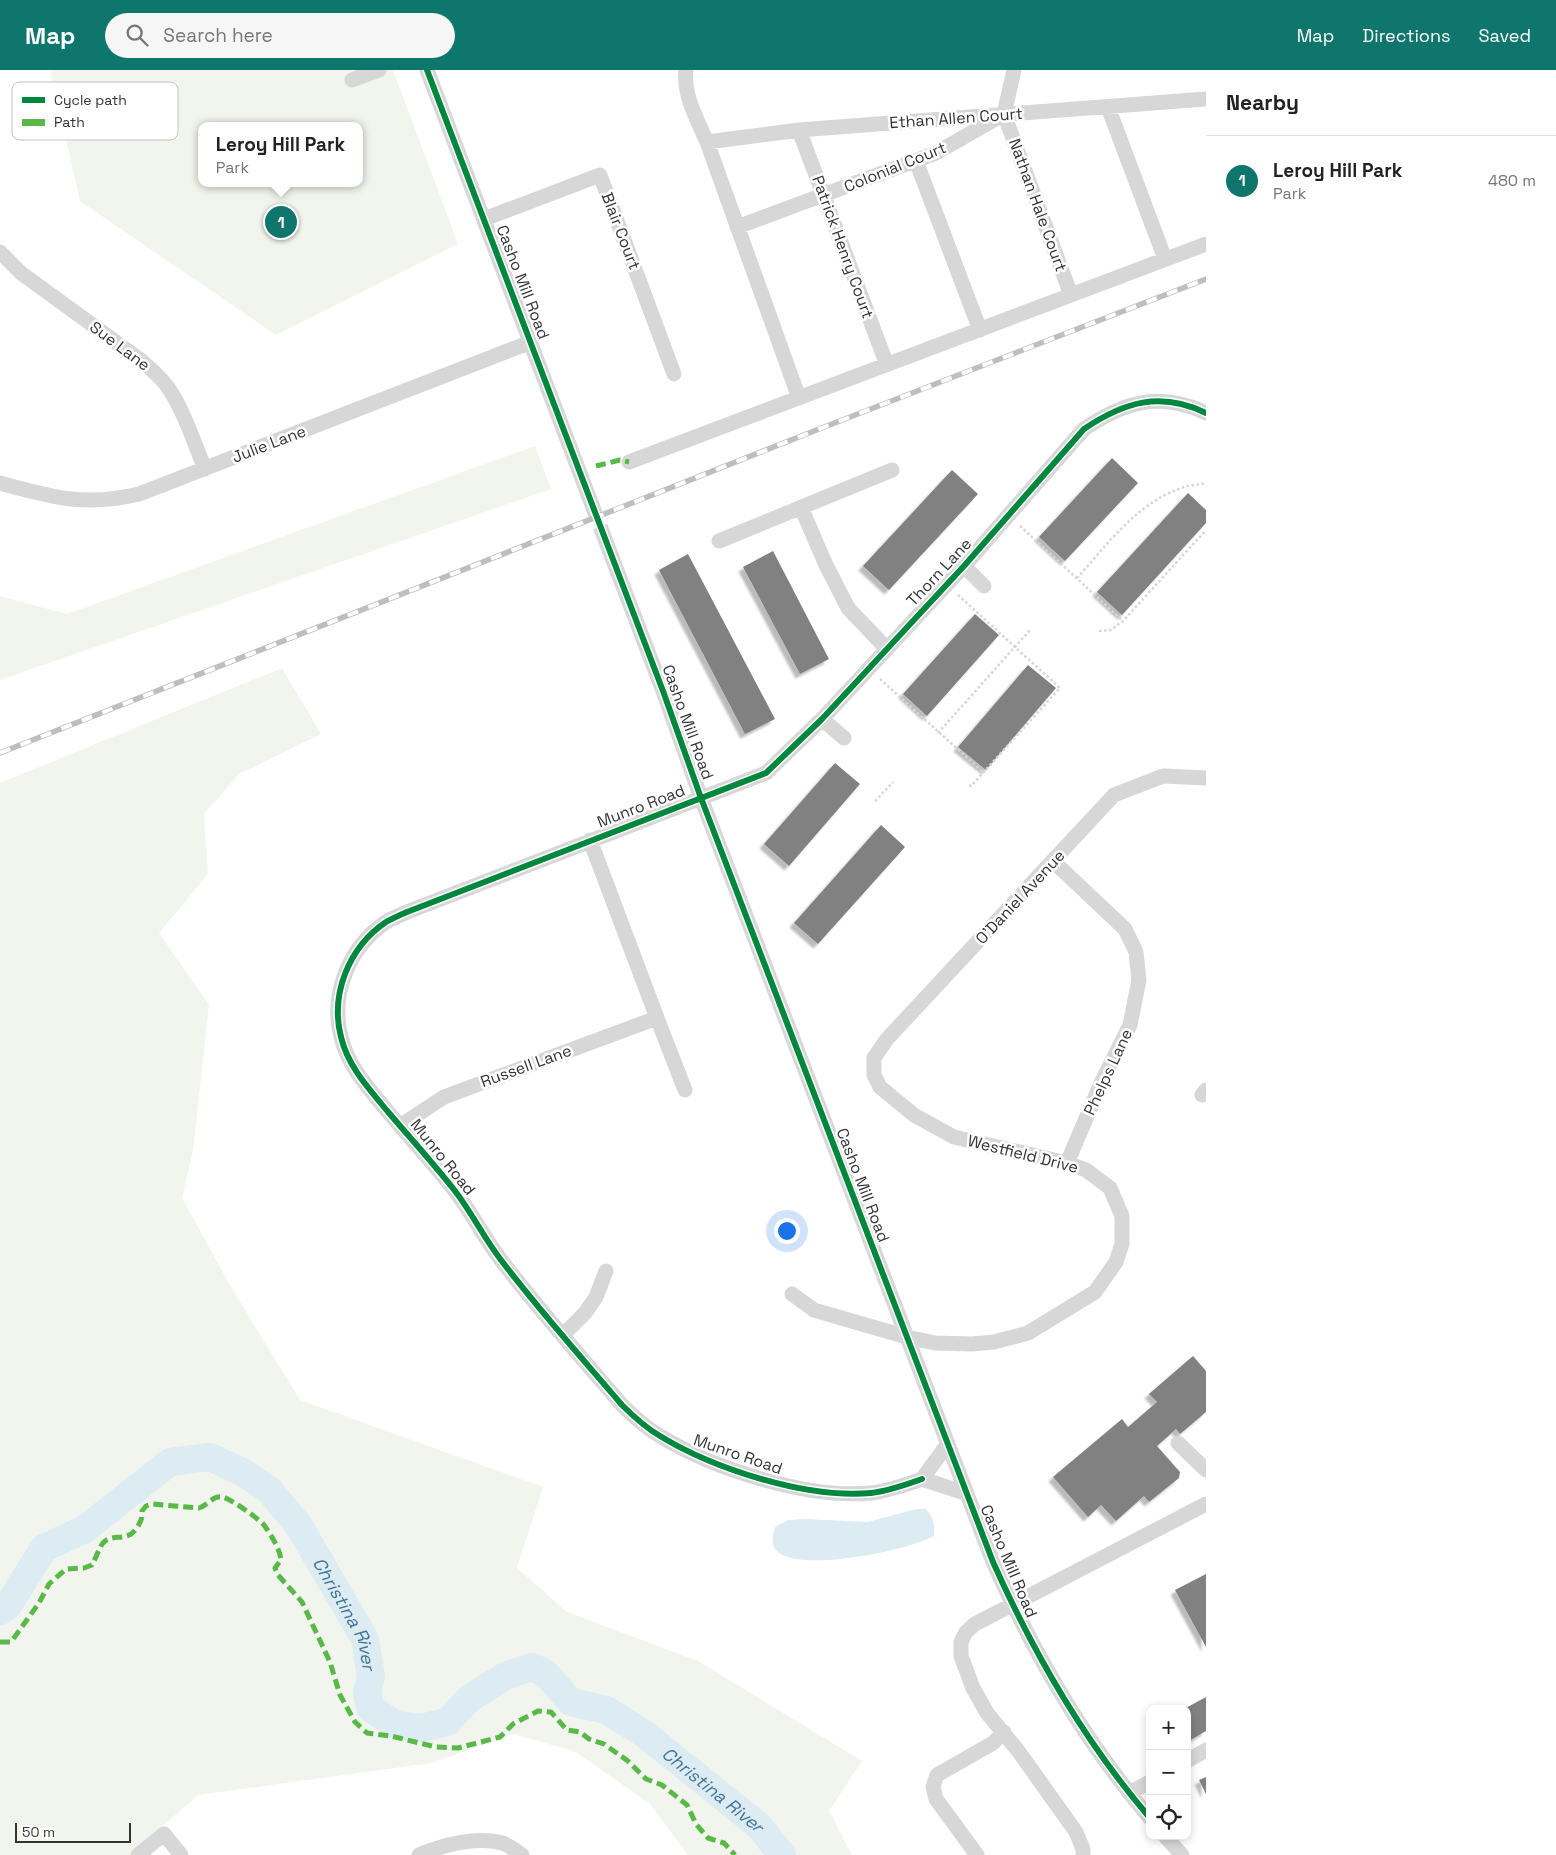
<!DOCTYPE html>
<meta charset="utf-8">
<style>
body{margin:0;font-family:"Space Grotesk",sans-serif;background:#f6f6f6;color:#222}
.controls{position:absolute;right:15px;bottom:15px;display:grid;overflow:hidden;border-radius:10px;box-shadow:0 2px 8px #0003}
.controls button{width:45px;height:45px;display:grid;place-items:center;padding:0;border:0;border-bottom:1px solid #e0e0e0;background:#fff;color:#222;font:25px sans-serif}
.scale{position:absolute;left:15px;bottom:12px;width:116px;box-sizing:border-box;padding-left:5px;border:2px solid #333;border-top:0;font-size:14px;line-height:18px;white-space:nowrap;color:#333;-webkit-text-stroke:4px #fff;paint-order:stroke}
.you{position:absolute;left:786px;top:1160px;width:18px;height:18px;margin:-12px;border:4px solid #fff;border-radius:50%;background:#1a73e8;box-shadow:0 0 0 8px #1a73e833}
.badge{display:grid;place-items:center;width:32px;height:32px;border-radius:50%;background:#0f766e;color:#fff;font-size:16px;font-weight:700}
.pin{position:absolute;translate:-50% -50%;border:2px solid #fff;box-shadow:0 1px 5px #0006}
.popup{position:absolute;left:198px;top:52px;width:165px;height:65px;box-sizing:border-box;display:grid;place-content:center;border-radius:10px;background:#fff;filter:drop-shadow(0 1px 4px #0005);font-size:16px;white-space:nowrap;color:#767676}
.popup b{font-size:19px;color:#222}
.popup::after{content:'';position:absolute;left:50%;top:100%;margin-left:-10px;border:10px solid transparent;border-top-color:#fff}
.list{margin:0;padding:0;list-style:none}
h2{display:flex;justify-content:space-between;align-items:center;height:65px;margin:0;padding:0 20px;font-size:21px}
h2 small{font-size:16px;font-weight:400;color:#767676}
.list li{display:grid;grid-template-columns:32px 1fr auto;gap:15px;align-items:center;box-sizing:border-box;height:90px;padding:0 20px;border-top:1px solid #e0e0e0}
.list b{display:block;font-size:19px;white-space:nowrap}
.list p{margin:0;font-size:16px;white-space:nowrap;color:#767676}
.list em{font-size:16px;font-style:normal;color:#767676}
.icon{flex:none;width:28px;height:28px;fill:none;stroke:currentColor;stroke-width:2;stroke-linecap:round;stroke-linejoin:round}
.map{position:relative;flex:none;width:1206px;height:1785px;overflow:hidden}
header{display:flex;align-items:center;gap:30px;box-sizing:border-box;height:70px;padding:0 25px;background:#0f766e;color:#fff}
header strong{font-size:24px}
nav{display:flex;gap:28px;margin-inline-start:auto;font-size:18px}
.search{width:350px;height:45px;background:#f6f6f6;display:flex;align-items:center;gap:12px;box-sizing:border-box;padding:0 18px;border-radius:28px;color:#767676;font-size:19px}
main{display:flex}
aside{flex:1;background:#fff}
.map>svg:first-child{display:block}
.green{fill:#f1f5ed;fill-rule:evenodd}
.water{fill:#ddebf3}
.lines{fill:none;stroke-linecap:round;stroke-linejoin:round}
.river{stroke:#ddebf3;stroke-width:28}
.building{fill:#818181;filter:url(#shadow)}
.minor-tunnel{stroke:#d6d6d6;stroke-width:15;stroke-dasharray:15 8;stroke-linecap:butt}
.path{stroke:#d6d6d6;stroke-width:2.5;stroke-dasharray:2.5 2.5;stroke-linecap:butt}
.minor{stroke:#d7d7d7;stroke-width:15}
.rail-casing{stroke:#bebebe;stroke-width:5.5}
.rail{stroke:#fff;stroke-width:4;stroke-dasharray:11;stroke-linecap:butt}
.quiet{stroke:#58b947;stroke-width:5;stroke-dasharray:10 5;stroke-linecap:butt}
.cycleway-casing{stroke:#fff;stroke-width:9}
.cycleway{stroke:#00873e;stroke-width:6}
.labels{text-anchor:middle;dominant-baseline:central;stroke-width:5;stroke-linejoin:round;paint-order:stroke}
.street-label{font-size:16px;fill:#333;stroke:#fff}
.water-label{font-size:18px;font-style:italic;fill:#3f7597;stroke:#fff}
.key{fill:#fff;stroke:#c2c2c2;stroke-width:1}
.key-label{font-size:14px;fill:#333}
</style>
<header>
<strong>Map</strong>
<div class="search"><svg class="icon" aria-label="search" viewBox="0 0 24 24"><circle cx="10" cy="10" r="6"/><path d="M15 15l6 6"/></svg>Search here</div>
<nav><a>Map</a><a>Directions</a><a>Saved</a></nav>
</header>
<main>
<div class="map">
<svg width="1206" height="1785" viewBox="0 0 1206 1785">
<defs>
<filter id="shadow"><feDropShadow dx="-4.5" dy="4.5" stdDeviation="1" flood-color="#0004"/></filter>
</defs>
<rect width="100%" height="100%" fill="#fff"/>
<path class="green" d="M50 0H393L458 174 276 265 80 131ZM202 56H360V113H202Z
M535 376 551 419 0 610V526L67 544Z
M282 598 321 664 239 704 204 744 208 804 159 863 209 935 193 1081 182 1128 231 1217 300 1330 543 1417 517 1498 567 1542 698 1591 862 1691 829 1741 852 1785H688L650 1734 576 1682 514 1664 431 1693 198 1725 130 1785H0V713Z"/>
<path class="water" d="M916 1439H926C933 1447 935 1455 934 1466 910 1480 794 1505 775 1479 771 1472 773 1464 775 1457L788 1450 805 1449 868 1452Z"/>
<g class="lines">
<path class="river" id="s1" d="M0 1541 7 1537 44 1478 85 1459 170 1392 210 1387 244 1403 269 1420 299 1456 365 1569 371 1607 367 1622 370 1638 396 1655 421 1658 447 1652 470 1628 505 1606 532 1597 545 1603 571 1632 606 1640 642 1662 759 1756 782 1785"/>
</g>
<path class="building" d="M1112 388 1138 413 1065 491 1039 467Z
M952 400 978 424 889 520 863 496Z
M1188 423 1206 440V453L1122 545 1097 522Z
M773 481 829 589 800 604 743 497Z
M688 484 775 649 745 664 659 500Z
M975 544 999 565 927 646 903 624Z
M1028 595 1056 618 986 700 958 677Z
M835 693 860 714 789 796 764 774Z
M881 755 905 777 818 874 794 853Z
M1193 1286 1206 1301V1342L1180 1364 1176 1359 1157 1376 1180 1402 1179 1408 1149 1432 1144 1426 1116 1451 1101 1435 1088 1447 1053 1407 1122 1349 1128 1357 1157 1332 1149 1324Z
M1206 1504V1577L1175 1520Z
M1206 1627V1661L1187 1672V1639H1184Z
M1206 1707V1724L1199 1710Z"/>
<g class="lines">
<path class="minor-tunnel" d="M592 435 603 464"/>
<path class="path" d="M1020 456 1123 551
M1077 508C1107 475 1136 434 1179 419 1187 415 1197 415 1206 413
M958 525 1060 618 971 716 968 713
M1099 561 1111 560 1123 551 1206 460
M880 609 983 702
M938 663 1030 560
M875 731 893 712"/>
<path class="minor" d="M427 0 592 435
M686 0C683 25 697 49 707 72L799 328
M352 10 379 0
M1108 37 1165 189
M1004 44 1071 225
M799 60 887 295
M707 72 799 60 1206 29
M916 91 980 260
M484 149 600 105 674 304
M737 157 936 83 1004 44 1014 0
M0 182 21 203 142 291C152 300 162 308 169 319 185 343 194 373 205 399
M629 392 1206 174
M0 413C52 427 84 437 139 424L531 272
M801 437 825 493 848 538 887 579
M603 464 663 621 701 728 993 1492C1034 1584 1084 1671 1150 1748
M719 471 892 400
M964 496 984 516
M822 649 844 668
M1053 791 1125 859 1136 882 1139 910 1130 955 1102 1011 1067 1093
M657 948 685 1020
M1202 1025 1206 1020
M400 1056 444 1027 657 948 590 770
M792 1224 814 1240 907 1267 935 1273 972 1274 994 1272 1028 1263 1095 1222 1116 1192 1122 1174V1146L1110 1118 1086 1100 1067 1093 954 1067 914 1045 880 1017 874 1005V988L887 969 1114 725 1163 706 1206 708
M563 1265 585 1243 596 1227 606 1201
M1178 1373 1206 1400
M947 1375 922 1409 965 1423
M922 1409C905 1415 889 1421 871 1423 807 1429 714 1399 660 1366 646 1358 634 1347 622 1335 581 1287 539 1240 501 1190 484 1168 472 1143 455 1121 434 1094 411 1069 389 1043 370 1020 348 997 341 967 330 924 349 877 386 852 393 848 400 845 407 842L766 703 822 649 964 496 1084 359C1124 332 1160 321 1206 343
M1187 1691 1206 1680
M1129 1723 1150 1712
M1165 1766 1182 1785
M138 1785 164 1764 181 1785
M419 1785C442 1775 477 1766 502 1773 508 1774 516 1781 522 1785
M977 1785 936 1729 933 1717 937 1705 993 1673 1004 1662
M1083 1785V1779L1076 1762 1019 1682 987 1643 973 1618 961 1586V1572L966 1562 975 1554 1206 1434"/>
<defs>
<path id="rail" d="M0 683 814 361 1206 209"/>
</defs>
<use href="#rail" class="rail-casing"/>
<use href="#rail" class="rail"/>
<path class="quiet" d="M596 396 620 390 629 392
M0 1572H11L39 1533 49 1514 66 1499 84 1498 92 1495C95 1490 100 1476 103 1473 113 1462 128 1474 138 1456 142 1450 142 1448 142 1441L146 1436 152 1434 199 1438C208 1435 213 1425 223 1427 231 1429 259 1449 264 1455 271 1465 280 1479 281 1490L275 1498 278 1505 302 1532 330 1592 340 1625 355 1652 367 1663 391 1666 436 1677 458 1678 500 1667 513 1654 538 1641 551 1642 567 1660 580 1662 589 1669 604 1674 628 1691 646 1709 662 1715 687 1735 696 1754 708 1768 724 1773 735 1785"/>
<defs>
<path id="cycleway" d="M427 0 663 621 701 728 993 1492C1034 1584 1084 1671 1150 1748
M922 1409C905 1415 889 1421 871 1423 807 1429 714 1399 660 1366 646 1358 634 1347 622 1335 581 1287 539 1240 501 1190 484 1168 472 1143 455 1121 434 1094 411 1069 389 1043 370 1020 348 997 341 967 330 924 349 877 386 852 393 848 400 845 407 842L766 703 822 649 964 496 1084 359C1124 332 1160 321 1206 343"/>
</defs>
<use href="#cycleway" class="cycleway-casing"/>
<use href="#cycleway" class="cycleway"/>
</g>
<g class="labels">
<g class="street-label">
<text transform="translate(956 48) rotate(-4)">Ethan Allen Court</text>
<text transform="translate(895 97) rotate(-22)">Colonial Court</text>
<text transform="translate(1038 135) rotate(70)">Nathan Hale Court</text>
<text transform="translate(621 161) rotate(69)">Blair Court</text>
<text transform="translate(843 177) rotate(70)">Patrick Henry Court</text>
<text transform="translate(523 212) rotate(69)">Casho Mill Road</text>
<text transform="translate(120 276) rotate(37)">Sue Lane</text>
<text transform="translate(269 374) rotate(-21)">Julie Lane</text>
<text transform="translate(939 502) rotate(-47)">Thorn Lane</text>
<text transform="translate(688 652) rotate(70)">Casho Mill Road</text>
<text transform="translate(641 736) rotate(-21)">Munro Road</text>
<text transform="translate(1020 827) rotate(-47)">O'Daniel Avenue</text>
<text transform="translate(526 996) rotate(-20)">Russell Lane</text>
<text transform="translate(1108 1002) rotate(-65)">Phelps Lane</text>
<text transform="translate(1023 1084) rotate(14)">Westfield Drive</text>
<text transform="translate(443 1087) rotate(51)">Munro Road</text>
<text transform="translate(863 1115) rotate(69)">Casho Mill Road</text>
<text transform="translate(738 1384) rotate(19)">Munro Road</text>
<text transform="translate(1009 1491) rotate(67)">Casho Mill Road</text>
</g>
<g class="water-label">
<text stroke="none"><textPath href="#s1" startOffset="486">Christina River</textPath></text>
<text stroke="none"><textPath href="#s1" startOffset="996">Christina River</textPath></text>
</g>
</g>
<rect x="12" y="12" width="166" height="58" rx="8" class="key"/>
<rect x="22" y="27" width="23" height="6" fill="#00873e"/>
<rect x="22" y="49" width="23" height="7" fill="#58b947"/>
<g class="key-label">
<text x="54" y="35">Cycle path</text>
<text x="54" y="57">Path</text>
</g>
</svg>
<div class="controls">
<button>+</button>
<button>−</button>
<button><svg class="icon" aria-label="locate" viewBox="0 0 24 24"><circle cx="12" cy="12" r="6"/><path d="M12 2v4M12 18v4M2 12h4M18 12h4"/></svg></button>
</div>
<div class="scale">50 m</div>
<div class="you"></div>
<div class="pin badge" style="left:281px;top:152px">1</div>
<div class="popup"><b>Leroy Hill Park</b>Park</div>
</div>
<aside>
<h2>Nearby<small></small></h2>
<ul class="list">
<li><span class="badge">1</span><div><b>Leroy Hill Park</b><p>Park</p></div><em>480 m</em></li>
</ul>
</aside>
</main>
